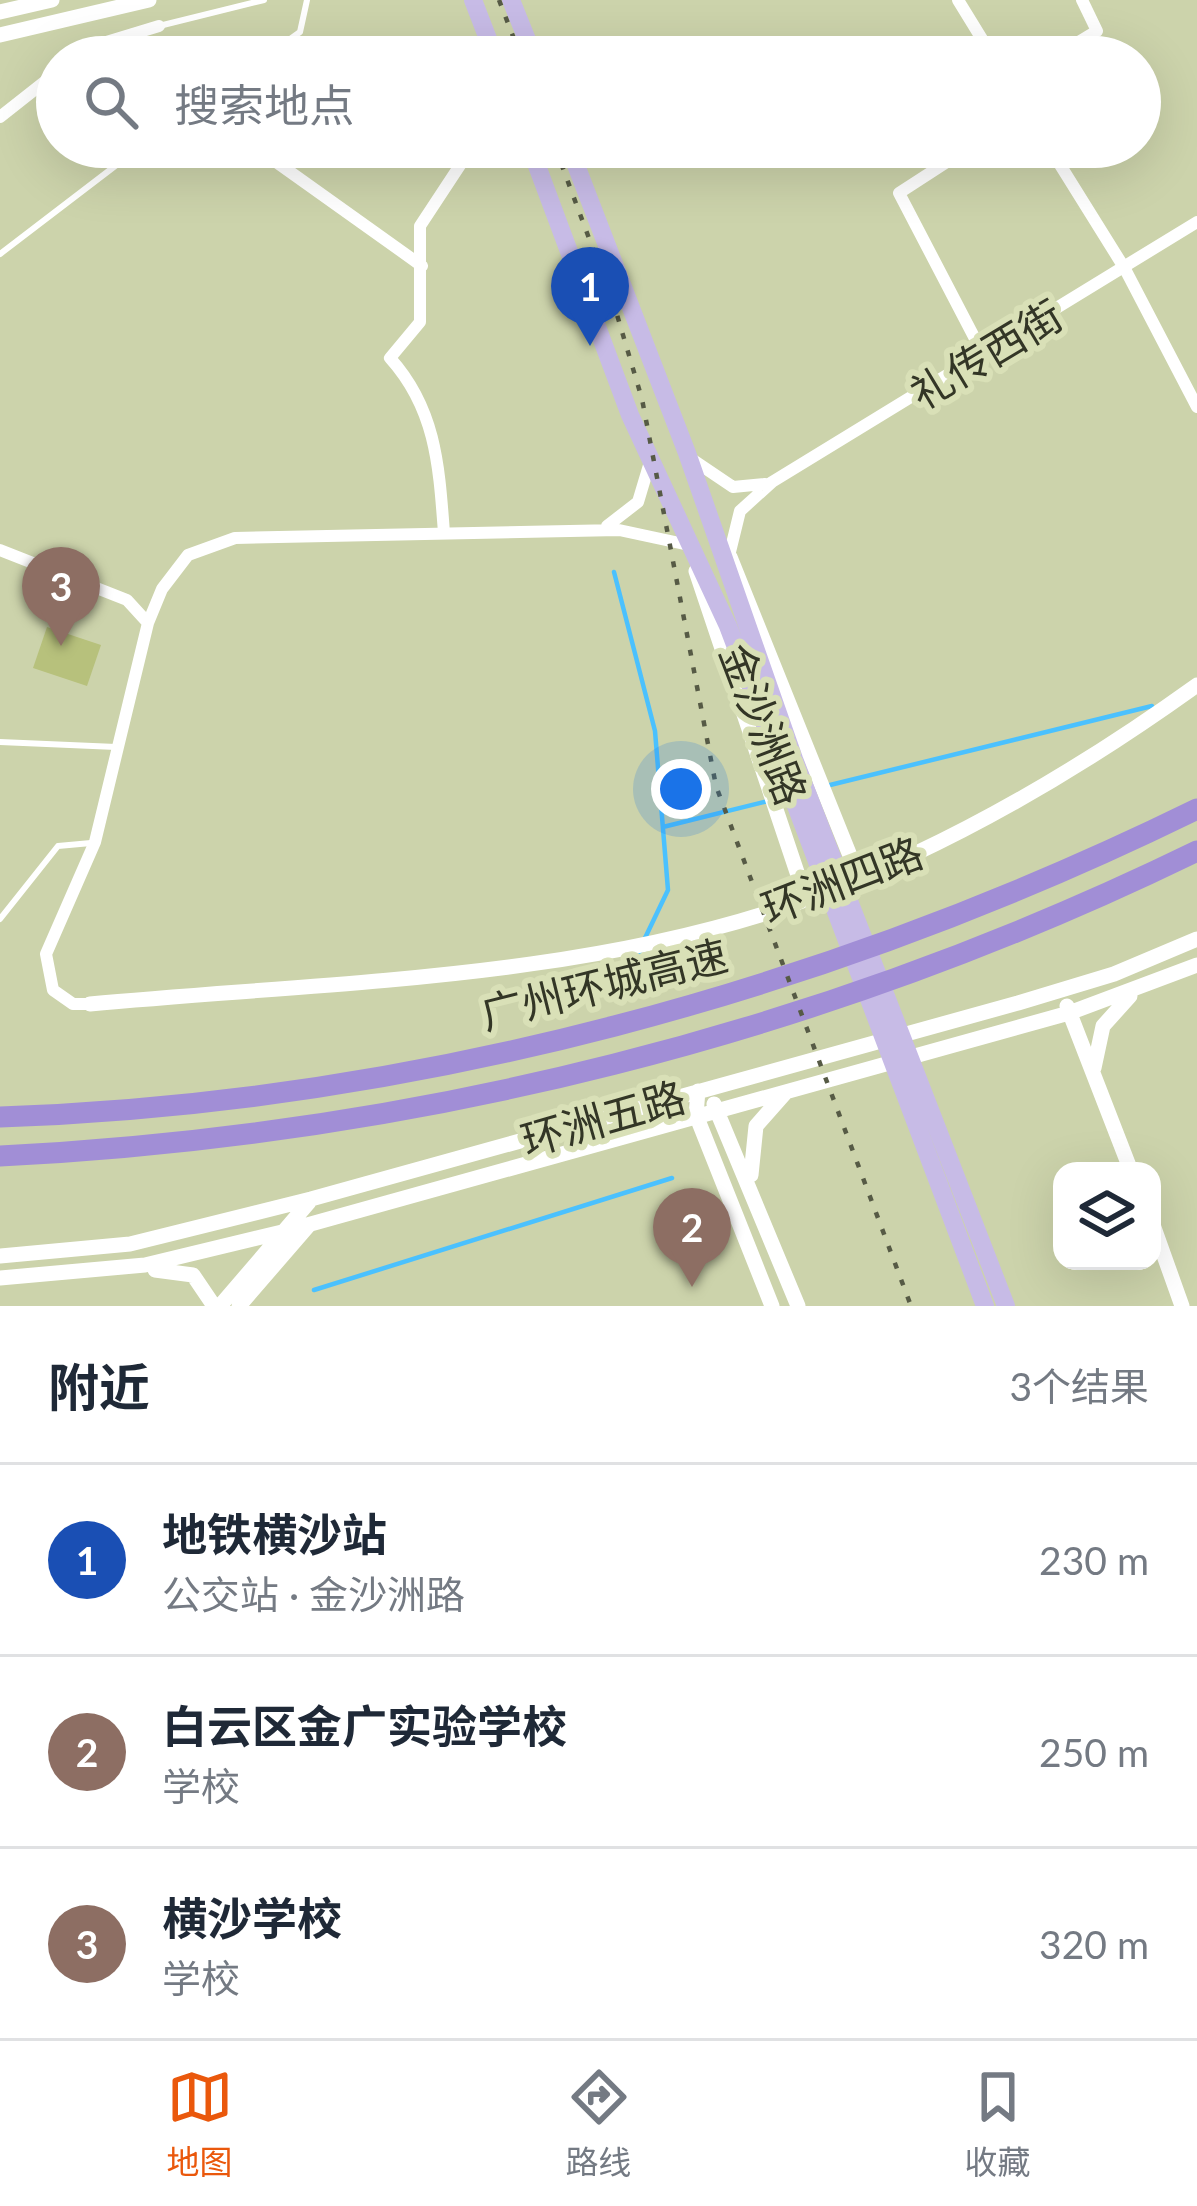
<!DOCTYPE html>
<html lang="zh">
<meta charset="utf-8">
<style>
body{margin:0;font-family:Lato,"Noto Sans SC",sans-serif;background:#f6f6f7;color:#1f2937}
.controls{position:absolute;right:36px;bottom:36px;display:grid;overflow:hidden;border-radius:24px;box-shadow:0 12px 48px #0002}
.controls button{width:108px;height:108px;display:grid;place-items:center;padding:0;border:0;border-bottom:3px solid #e0e1e3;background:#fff;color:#1f2937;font:60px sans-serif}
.you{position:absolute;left:681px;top:789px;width:42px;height:42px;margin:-30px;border:9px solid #fff;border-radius:50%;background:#1a73e8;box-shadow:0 0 0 18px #1a73e833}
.badge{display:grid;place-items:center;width:78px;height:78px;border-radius:50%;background:#ea580c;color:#fff;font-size:39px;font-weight:700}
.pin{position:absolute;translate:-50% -99px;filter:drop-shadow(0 3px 6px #0008)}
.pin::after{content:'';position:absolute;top:63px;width:42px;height:36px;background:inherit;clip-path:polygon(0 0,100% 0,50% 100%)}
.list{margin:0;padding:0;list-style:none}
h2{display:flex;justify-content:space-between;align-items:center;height:156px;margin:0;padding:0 48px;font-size:51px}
h2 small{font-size:39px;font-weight:400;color:#747a83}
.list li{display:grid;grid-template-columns:78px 1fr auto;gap:36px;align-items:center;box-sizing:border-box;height:192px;padding:0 48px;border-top:3px solid #e0e1e3}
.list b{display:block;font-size:45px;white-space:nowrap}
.list p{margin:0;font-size:39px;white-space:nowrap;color:#747a83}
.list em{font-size:39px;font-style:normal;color:#747a83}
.icon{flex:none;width:66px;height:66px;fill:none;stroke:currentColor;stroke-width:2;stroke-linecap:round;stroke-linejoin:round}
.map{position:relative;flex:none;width:1197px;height:1306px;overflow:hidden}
.search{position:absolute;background:#fff;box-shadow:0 12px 48px #0002;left:36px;right:36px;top:36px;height:132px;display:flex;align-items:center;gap:30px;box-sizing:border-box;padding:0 42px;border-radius:66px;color:#747a83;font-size:45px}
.sheet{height:732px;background:#fff}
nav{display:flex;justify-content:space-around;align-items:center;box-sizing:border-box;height:168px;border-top:3px solid #e0e1e3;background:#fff;font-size:33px;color:#747a83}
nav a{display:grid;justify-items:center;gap:6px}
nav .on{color:#ea580c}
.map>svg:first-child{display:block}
.green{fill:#b7c17c}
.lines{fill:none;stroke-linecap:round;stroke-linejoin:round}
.stream{stroke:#4bc1fe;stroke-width:4.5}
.service{stroke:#fff;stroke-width:6}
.minor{stroke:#fff;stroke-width:12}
.tertiary{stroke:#fff;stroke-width:15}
.primary{stroke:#c7bbe6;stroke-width:18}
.motorway{stroke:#a18ed6;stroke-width:21}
.rail{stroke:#565a45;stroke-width:4.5;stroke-dasharray:6 12;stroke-linecap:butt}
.labels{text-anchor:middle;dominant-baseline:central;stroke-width:12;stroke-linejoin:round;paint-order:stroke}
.street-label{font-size:42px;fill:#333626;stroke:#d9e0b7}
</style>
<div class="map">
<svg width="1197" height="1306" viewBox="0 0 1197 1306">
<rect width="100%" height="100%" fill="#ccd3ab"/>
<path class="green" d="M47 627 101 645 87 686 33 668Z"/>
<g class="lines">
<path class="stream" d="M614 572 655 731 668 890 645 938
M826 786 1152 706
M663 827 768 801
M620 992 641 949
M314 1290 672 1178"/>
<path class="service" d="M159 26 264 0
M265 57 300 32 307 0
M0 254 140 147
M0 742 116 747
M0 919 58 846 91 843"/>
<path class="minor" d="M958 0 993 57
M77 57 90 47 159 26
M1054 57 1097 31 1082 0
M0 117 57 72
M970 147 899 193 984 356
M1049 147 1125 269 1197 407
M265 154 422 266
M693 460 733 487 765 484
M607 526 638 502 650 462
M444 533C439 466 436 409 390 358L420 322V226L472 147
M0 550 127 600 148 623
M728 560 740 511 772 482 1197 222
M90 1004H73L53 990 46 954 95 842 148 623 162 589 188 555 235 538 619 530 689 545"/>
<path class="tertiary" d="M0 12 52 0
M0 35 149 0
M730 557 859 878
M696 571 806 899
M90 1004C323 982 586 980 808 899 948 847 1076 772 1197 685
M1067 1006 1131 1171
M1094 1068 1103 1026 1130 996
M698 1091 696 1115 772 1306
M714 1104 798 1306
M751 1175 756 1126 786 1092
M1152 1222 1182 1306
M0 1256 130 1244 311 1199 1018 1003 1114 974 1197 939
M155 1270 193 1275 214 1306
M0 1278 145 1265 282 1232 1069 1013 1197 965
M220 1306 309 1202
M239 1306 308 1226"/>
<path class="primary" d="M473 0 495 57
M511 0 534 57
M530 147 630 415 728 626 985 1306
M569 147 687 453 794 759 1006 1306"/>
<path class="motorway" d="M0 1117C414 1103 826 991 1197 809
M0 1156C416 1135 822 1034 1197 851"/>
<path class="rail" d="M499 0 521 57
M555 147 615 308 642 399 716 786 911 1306"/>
</g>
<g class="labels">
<g class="street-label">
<text transform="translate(986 354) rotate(-31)">礼传西街</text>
<text transform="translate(764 724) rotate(69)">金沙洲路</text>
<text transform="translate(842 880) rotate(-21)">环洲四路</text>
<text transform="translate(604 984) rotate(-14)">广州环城高速</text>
<text transform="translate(603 1118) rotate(-16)">环洲五路</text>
</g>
</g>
</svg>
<div class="controls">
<button><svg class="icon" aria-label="layers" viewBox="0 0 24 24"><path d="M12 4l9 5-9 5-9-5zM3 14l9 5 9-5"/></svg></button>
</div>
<div class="you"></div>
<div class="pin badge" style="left:590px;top:346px;background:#1a4fb4">1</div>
<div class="pin badge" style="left:692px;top:1287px;background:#8d6e63">2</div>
<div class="pin badge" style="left:61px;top:646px;background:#8d6e63">3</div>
<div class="search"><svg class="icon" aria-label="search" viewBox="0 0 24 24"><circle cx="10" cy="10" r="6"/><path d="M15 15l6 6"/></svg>搜索地点</div>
</div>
<section class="sheet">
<h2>附近<small>3个结果</small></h2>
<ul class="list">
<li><span class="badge" style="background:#1a4fb4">1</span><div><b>地铁横沙站</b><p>公交站 · 金沙洲路</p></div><em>230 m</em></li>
<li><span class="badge" style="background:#8d6e63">2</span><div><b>白云区金广实验学校</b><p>学校</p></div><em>250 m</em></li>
<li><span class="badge" style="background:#8d6e63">3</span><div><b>横沙学校</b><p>学校</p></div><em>320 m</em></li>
</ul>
</section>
<nav>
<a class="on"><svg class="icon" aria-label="map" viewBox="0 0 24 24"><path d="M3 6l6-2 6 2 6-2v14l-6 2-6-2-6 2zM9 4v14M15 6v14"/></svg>地图</a>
<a><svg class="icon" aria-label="directions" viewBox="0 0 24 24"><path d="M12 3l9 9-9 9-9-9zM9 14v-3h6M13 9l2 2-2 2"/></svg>路线</a>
<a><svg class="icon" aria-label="saved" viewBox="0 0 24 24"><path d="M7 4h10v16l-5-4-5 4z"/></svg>收藏</a>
</nav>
